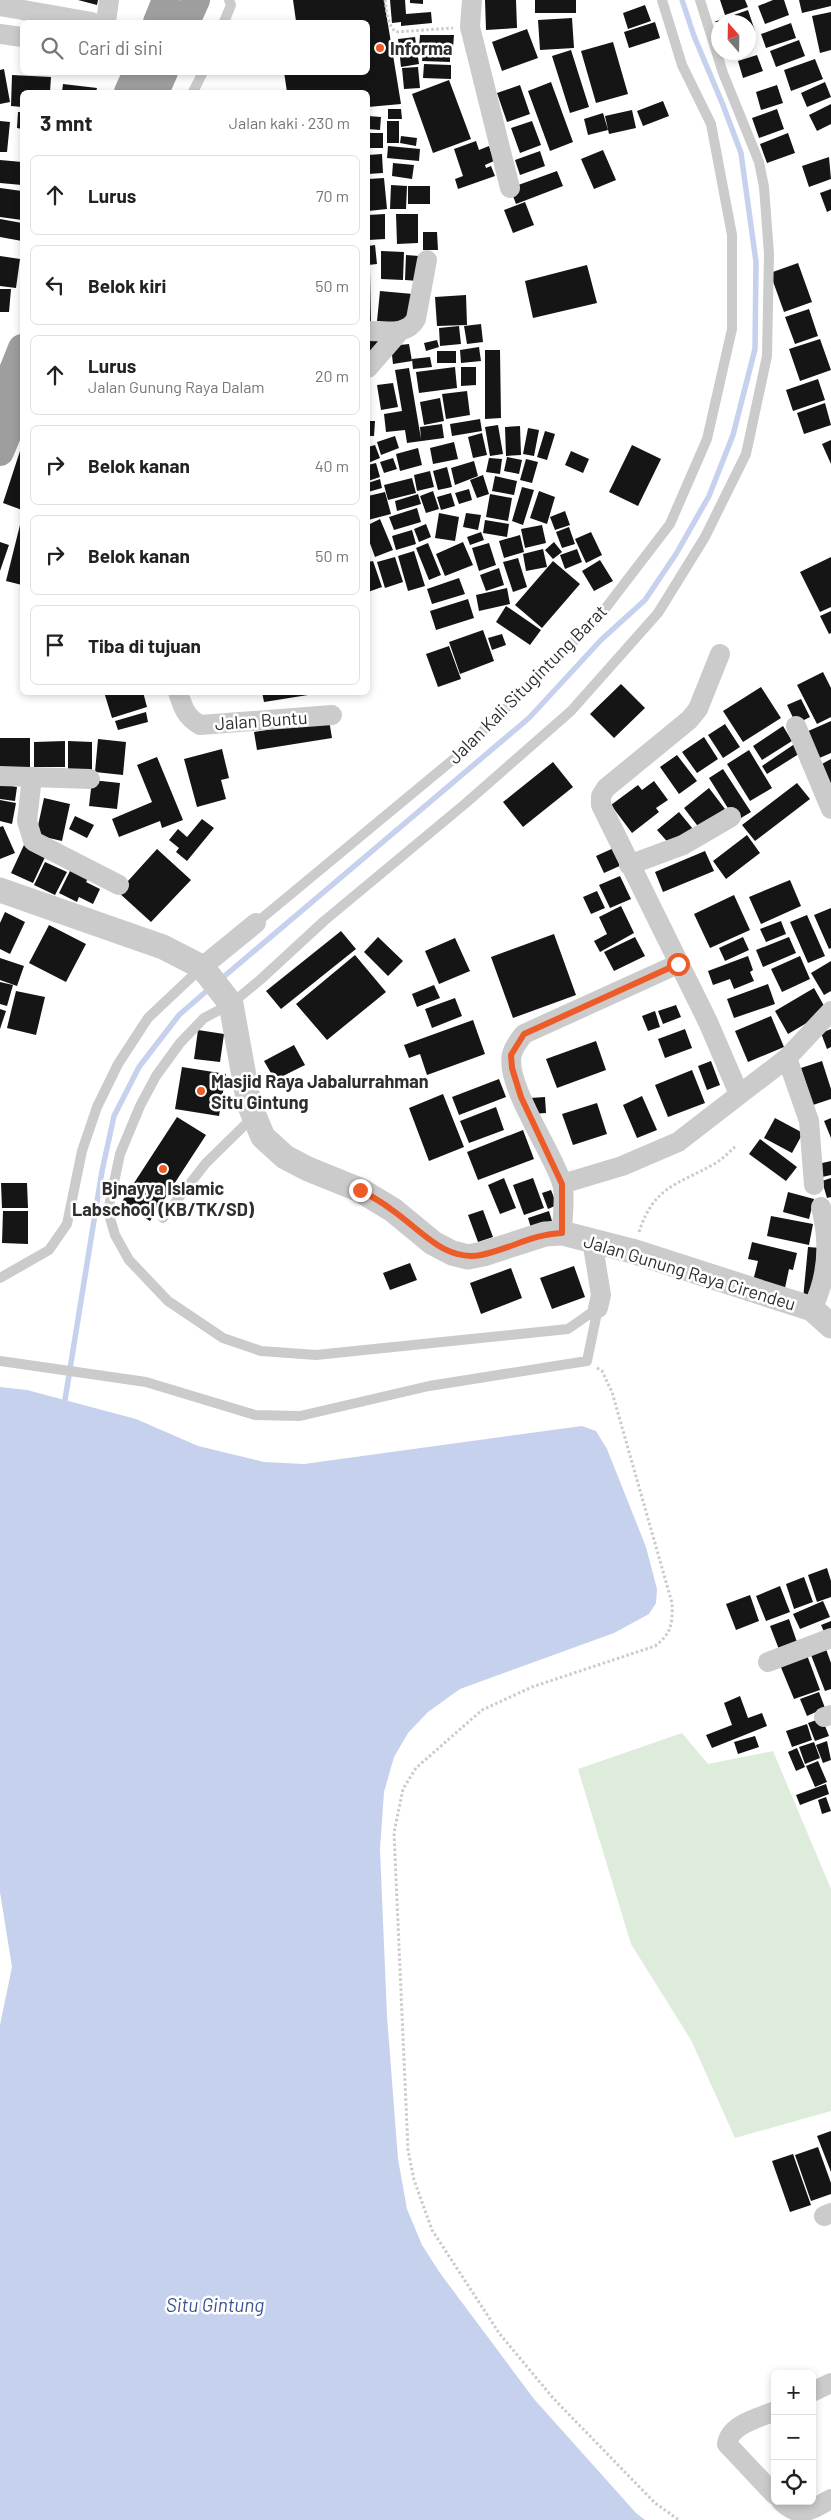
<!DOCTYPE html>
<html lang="id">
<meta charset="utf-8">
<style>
body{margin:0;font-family:Barlow,sans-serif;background:#f2f2f2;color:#222}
.controls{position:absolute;right:15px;bottom:15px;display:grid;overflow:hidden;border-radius:8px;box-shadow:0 2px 8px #0003}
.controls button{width:45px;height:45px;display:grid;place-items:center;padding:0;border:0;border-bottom:1px solid #e0e0e0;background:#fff;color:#222;font:25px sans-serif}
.compass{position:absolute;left:711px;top:15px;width:45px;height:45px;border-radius:50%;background:#fff;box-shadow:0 2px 8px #0003;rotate:340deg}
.stop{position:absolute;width:15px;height:15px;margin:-11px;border:4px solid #ed5c28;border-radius:50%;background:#fff}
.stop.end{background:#ed5c28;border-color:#fff;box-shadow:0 1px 5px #0008}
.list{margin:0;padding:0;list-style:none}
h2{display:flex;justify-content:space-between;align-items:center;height:65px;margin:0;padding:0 20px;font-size:21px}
h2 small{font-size:16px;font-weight:400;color:#767676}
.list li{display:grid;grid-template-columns:32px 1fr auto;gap:15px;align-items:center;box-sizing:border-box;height:80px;margin:0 10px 10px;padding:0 10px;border:1px solid #e0e0e0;border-radius:8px}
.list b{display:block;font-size:19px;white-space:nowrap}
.list p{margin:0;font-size:16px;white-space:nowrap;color:#767676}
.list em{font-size:16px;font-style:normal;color:#767676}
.icon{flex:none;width:28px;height:28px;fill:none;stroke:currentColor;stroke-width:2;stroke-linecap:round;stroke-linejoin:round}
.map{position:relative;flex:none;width:831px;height:2520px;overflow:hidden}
.search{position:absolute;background:#fff;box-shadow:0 2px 8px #0003;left:20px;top:20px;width:350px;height:55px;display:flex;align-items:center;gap:12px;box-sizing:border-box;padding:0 18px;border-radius:8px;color:#767676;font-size:19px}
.panel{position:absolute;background:#fff;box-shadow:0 2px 8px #0003;left:20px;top:90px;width:350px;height:605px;border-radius:8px}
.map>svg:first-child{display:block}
.green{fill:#deecdb}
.water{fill:#c6d1ed}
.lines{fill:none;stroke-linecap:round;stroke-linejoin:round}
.stream{stroke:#c6d1ed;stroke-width:5.5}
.building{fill:#151515}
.path{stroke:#cbcbcb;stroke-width:3;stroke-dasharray:2.5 2.5;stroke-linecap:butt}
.service{stroke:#cbcbcb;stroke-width:10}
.minor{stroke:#cbcbcb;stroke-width:20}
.tertiary{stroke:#cbcbcb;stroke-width:25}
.trunk{stroke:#9e9e9e;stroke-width:28}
.route{stroke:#ed5c28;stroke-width:6}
.poi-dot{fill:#ed5c28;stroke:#fff;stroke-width:2}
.labels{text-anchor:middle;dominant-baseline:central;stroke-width:5;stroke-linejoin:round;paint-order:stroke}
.poi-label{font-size:18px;font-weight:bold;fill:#2e2e2e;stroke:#fff;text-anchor:start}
.street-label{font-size:18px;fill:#2e2e2e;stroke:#fff}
.water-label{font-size:19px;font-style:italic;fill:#385294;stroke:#fff}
</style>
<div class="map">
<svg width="831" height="2520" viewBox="0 0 831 2520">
<rect width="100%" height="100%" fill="#fff"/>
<path class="green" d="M682 1733 708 1764 773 1751 831 1889V2111L735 2138 691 2040 631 1944 578 1769Z"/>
<path class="water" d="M0 1387 27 1390 136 1419 198 1446 264 1462 304 1464 582 1426 596 1431 607 1449 646 1547 657 1589 656 1603 649 1614 614 1633 460 1689 428 1712 408 1733 394 1757 384 1792 380 1849 387 2016 398 2159 407 2209 422 2245 440 2273 534 2399 636 2513 645 2520H0V2025L12 1967 0 1892Z"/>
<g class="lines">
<path class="stream" d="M221 979 529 718 601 640 645 600 676 554 709 496 733 435 755 349 756 262 741 153 723 105 694 36 682 0
M64 1406 102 1171 114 1116 139 1067 179 1015 210 988"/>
</g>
<path class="building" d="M78 0H98L97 5Z
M293 0H384L401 104 368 107V92H287L284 72H368V22H292L296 21Z
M390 0H405L406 14 431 12 432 23 401 26V22L392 23Z
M410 0H423V4L410 3Z
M485 0H516L517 28 486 30Z
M535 0H576V13H535Z
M720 0H745L748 7 725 15Z
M773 0H784L789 15 765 24 758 6Z
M799 0H831V6L802 13Z
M645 5 651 21 628 29 623 13Z
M748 10 755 31 748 33V22H714Z
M831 12V50L820 53 812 16Z
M572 18 574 48 540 50 538 20Z
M655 22 660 38 629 48 624 32Z
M791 23 796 38 766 48 761 34Z
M527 29 538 58 502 71 492 42Z
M420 35H454L453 48H419Z
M415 37 419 64 401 67 398 39Z
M799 40 805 56 776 67 770 51Z
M613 42 628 94 596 103 581 51Z
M571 50 589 107 570 113 552 56Z
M423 51 450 53V62L422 61Z
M757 55 763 71 743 78 738 61Z
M815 59 823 79 791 91 784 70Z
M424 64 451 65V79L423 78Z
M418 67 420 88 404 89 402 68Z
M4 69 10 102 0 104V70Z
M12 75 51 77 50 92H22V107L11 106Z
M449 80 471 139 433 153 412 94Z
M551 82 573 142 550 151 528 91Z
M825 82 831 97 807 107 801 93Z
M63 84 97 88 96 92H62Z
M520 85 530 114 507 122 497 93Z
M777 85 783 103 761 110 756 92Z
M663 101 669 116 643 126 637 111Z
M831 104V124L817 131 809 115Z
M388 109H401L402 119H388Z
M777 109 784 129 759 138 752 118Z
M632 110 636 128 609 134 605 116Z
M18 112H22V129L17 128Z
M603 113 608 130 588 135 584 119Z
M368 116 381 117 380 130 368 129Z
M0 121 10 122 7 152H0Z
M387 121H399V143H387Z
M532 121 541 145 520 153 511 128Z
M368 133H383V148H368Z
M788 133 795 153 767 163 760 144Z
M401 136 417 138 416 146 400 143Z
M476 141 479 150 489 146 494 161 485 165 486 168 491 166 495 176 458 189 455 179 463 176 454 149Z
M388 146 420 149 419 161 387 158Z
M603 150 616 180 594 189 581 159Z
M540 151 545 166 520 175 515 160Z
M382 154 383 173 368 174V155Z
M829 157 831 179 809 187 802 166Z
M0 160 22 162V185L0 183Z
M393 163 414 165 412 179 392 176Z
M557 171 563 186 516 204 510 188Z
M384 178 387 209 368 211V179Z
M391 185 407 186 406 209H390Z
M408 186H430V204H408Z
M0 188 22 191V220L0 217Z
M831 189V210L827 212 820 193Z
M525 202 534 225 513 233 504 210Z
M385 214V239L368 240V215Z
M396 214H418V243L397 244Z
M0 219 22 223V241L0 237Z
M423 232H437L438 250H423Z
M375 245 377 264 368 265V246Z
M381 251 404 252 403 280 381 279Z
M406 255 419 256 418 281 405 280Z
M0 256 20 259 16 288 0 286Z
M798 263 812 302 784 312 770 273Z
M587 265 597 303 533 318 525 281Z
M368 270H370L371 327 368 328Z
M0 289H11L9 312H0Z
M380 291 413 294 410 324 377 321Z
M466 295 467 325 437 326 435 297Z
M809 309 818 336 795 344 785 317Z
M481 324 483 342 467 344 464 326Z
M459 326 461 344 440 346 439 328Z
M377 336 380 350 368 353V338Z
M820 339 831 370 800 381 789 349Z
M437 340 439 347 426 351 424 343Z
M409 344 412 361 393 364 391 346Z
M479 347 481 361 461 363 460 350Z
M485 350H500L501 418 485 419Z
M437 351H456V363H437Z
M430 357 432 367 413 369 412 359Z
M455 367 457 388 419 393 416 372Z
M461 367H476V385L461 386Z
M409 368 421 439 420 427 442 424 444 438 407 443 405 430 386 432 384 414 402 411 395 370Z
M818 379 825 400 793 411 786 390Z
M393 383 398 407 381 410 377 385Z
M467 391 470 415 446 419 442 394Z
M440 398 444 421 424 425 420 402Z
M825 403 831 425 804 434 797 413Z
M480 419 482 431 452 436 450 424Z
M368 421H375L374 436H368Z
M498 425 503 454 490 456 485 427Z
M520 426 521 455 506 456 505 427Z
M528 428 539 430 534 456 523 454Z
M545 431 555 434 547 460 537 457Z
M482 433 487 455 473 458 468 437Z
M395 436 399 448 381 455 377 442Z
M831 440V464L822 444Z
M454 442 458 459 433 464 430 448Z
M375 445 380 458 368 463V447Z
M632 445 661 459 638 506 609 492Z
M418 448 422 465 400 471 396 454Z
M20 451 22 452V510L3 503Z
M571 451 589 459 583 473 565 465Z
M507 457 522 460 519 474 504 471Z
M393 458 397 469 384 473 380 462Z
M489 458 502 459 500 474 486 472Z
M526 459 538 462 532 483 520 480Z
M474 461 478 476 455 485 451 468Z
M376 463 380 477 368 481V465Z
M447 467 452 487 438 490 433 471Z
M430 471 434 487 417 491 414 475Z
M483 475 489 494 477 498 470 480Z
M495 476 517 481 514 495 492 491Z
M412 478 416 493 388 500 384 485Z
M380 479 382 488 368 492V483Z
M522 487 534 490 523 525 512 521Z
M469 489 472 500 459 504 455 493Z
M433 491 439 509 426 513 420 496Z
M539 491 555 497 547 524 530 518Z
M385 492 391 514 368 520V496Z
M451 493 455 506 441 510 437 497Z
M418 494 421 504 397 511 395 501Z
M490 494 512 498 508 521 486 517Z
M417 508 421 522 394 530 389 517Z
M565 511 570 525 555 530 550 517Z
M439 513 459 517 455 541 435 538Z
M466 513 481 515 478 530 463 527Z
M380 519 393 550 375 557 368 538V525Z
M485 520 509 524 507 537 483 533Z
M426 524 431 537 419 542 414 529Z
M20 525H22V585L6 581Z
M542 525 546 543 525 548 521 529Z
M569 527 575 544 562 548 556 532Z
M412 530 416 544 396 550 392 536Z
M481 532 484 540 470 545 467 537Z
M591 532 602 555 586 563 575 539Z
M520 535 524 552 504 558 499 541Z
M0 542 9 545 0 571Z
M463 542 473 565 445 576 436 554Z
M554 542 562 552 553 559 545 550Z
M428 543 441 575 429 580 416 548Z
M489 543 496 565 479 571 472 548Z
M543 549 547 567 526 571 523 554Z
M577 549 582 562 565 569 560 555Z
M414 551 425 586 408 591 398 556Z
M395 557 403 582 385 588 377 562Z
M831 557V607L820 612 800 572Z
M518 558 527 587 513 592 503 562Z
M600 560 613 581 594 591 582 571Z
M373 561 382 587 368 592V562Z
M553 561 580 584 542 628 515 605Z
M499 568 504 585 486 591 480 575Z
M459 578 465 594 432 604 427 589Z
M507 588 510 604 479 611 476 595Z
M468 599 474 618 436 630 430 611Z
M506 606 541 630 530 645 496 622Z
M831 611V633L829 634 820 616Z
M483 630 494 661 460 674 449 642Z
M502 634 506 645 492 650 488 638Z
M449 646 461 679 438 687 426 654Z
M823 672 831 688V717L817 724 797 685Z
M621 684 645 708 614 738 590 714Z
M761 687 781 718 743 742 723 711Z
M104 692H143L147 707 112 718Z
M262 692H308V695L264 702Z
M801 699 810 717 796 724 787 705Z
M146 712 148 722 118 730 115 721Z
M329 720 332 738 257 750 254 732Z
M831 721V753L817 759 806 732Z
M725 724 740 747 723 758 708 735Z
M783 726 792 741 762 760 753 746Z
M704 737 718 759 697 773 682 752Z
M0 738H30V771H0Z
M98 739 126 742 123 775 95 772Z
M65 741V767H34V742Z
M68 741 92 742V773H68Z
M796 743 802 752 767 774 762 766Z
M222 749 229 778 221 780 226 799 197 807 184 759Z
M749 750 772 788 750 801 727 764Z
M677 755 697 781 679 794 660 767Z
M157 757 183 820 162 828 160 821 119 837 112 819 152 802 137 765Z
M831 759V787L820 765Z
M553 762 573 787 523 827 503 802Z
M723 769 751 812 736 821 709 778Z
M92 780 120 783 117 809 89 806Z
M654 781 668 800 656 808 659 812 632 833 611 805 638 785 642 790Z
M0 783 17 787 15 801 0 799Z
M797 783 810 799 755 841 742 825Z
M709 788 725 809 700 829 684 808Z
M44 798 70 804 62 841 36 835Z
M0 800 16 803 12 824 0 821Z
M679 812 693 829 672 847 657 830Z
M75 816 94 825 87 838 69 829Z
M202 819 214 828 187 861 176 852 179 848 169 840 178 829 187 837Z
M3 826 15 853 0 859V827Z
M747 835 760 853 726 879 713 861Z
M24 845 46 855 33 883 11 873Z
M616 847 624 864 604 873 596 856Z
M157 849 191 880 151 922 118 892Z
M705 851 714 871 663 892 655 872Z
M45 862 67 872 55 895 34 885Z
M71 869 89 877 86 882 100 889 93 904 79 897 77 902 59 893Z
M620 876 631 899 610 908 599 885Z
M790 880 801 906 761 924 749 897Z
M597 891 605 908 591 914 583 897Z
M734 895 750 930 710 948 694 914Z
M621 906 634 933 600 952 594 941 607 934 599 917Z
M831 908V948L829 949 814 915Z
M5 912 25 922 10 954 0 949V923Z
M807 915 825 956 808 963 790 922Z
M781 921 786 934 766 942 760 929Z
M49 925 86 944 66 982 29 963Z
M341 931 356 949 281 1009 266 991Z
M554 934 576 995 513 1018 491 957Z
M378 937 403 961 388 976 364 952Z
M635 937 645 956 614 971 604 952Z
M743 937 749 950 725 961 719 948Z
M789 937 796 953 763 967 756 950Z
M455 938 470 971 439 984 425 951Z
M355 955 386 992 327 1040 296 1004Z
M748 956 753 970 750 972 754 981 734 989 730 979 713 985 708 971Z
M800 956 810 979 782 992 771 969Z
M0 958 24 966 17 986 0 980Z
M831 961V991L824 995 811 973Z
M0 982 13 985 7 1006 0 1004Z
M768 984 775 1004 734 1018 727 999Z
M434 985 440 998 417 1007 412 994Z
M814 988 827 1011 788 1034 775 1011Z
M16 991 45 997 36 1035 7 1028Z
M455 998 462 1016 432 1028 425 1009Z
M676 1005 681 1017 663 1024 658 1011Z
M0 1009 6 1011 0 1029Z
M655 1011 660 1027 648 1031 642 1016Z
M771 1016 784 1047 748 1062 735 1031Z
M473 1020 485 1054 427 1075 420 1054 409 1058 404 1045Z
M685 1029 692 1048 665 1058 658 1039Z
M831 1029V1047L827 1049 821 1033Z
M198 1030 224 1034 220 1062 194 1059Z
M596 1041 606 1070 557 1088 546 1059Z
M294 1045 305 1065 275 1080 264 1061Z
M711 1061 720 1085 707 1090 698 1066Z
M822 1061 831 1089V1099L813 1105 801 1068Z
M182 1067 226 1074 219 1116 175 1109Z
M692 1070 705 1103 668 1117 655 1085Z
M499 1079 506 1097 459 1115 452 1097Z
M443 1094 464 1147 429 1161 409 1108Z
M642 1096 657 1130 637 1138 623 1105Z
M545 1097 546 1113 531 1114 530 1098Z
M597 1103 607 1134 573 1145 562 1114Z
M496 1107 504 1130 469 1143 460 1121Z
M177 1117 206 1135 150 1221 121 1203Z
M775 1118 803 1133 792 1153 764 1138Z
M831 1118V1138L824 1121Z
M523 1130 534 1159 478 1180 467 1152Z
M760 1139 797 1167 786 1181 749 1154Z
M831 1161V1175L822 1177 818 1164Z
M504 1178 516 1208 500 1214 488 1185Z
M533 1178 544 1208 524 1215 513 1185Z
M831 1178V1197L827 1198 822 1181Z
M1 1183H27L28 1208H2Z
M551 1190 557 1205 548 1209 542 1193Z
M788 1192 814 1199 809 1219 783 1212Z
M483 1210 493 1237 478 1242 468 1215Z
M3 1211H28V1244L2 1243Z
M549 1211 552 1221 531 1228 528 1218Z
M771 1216 813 1224 809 1245 767 1236Z
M752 1242 797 1253 793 1270 789 1269 785 1288 753 1281 758 1261 748 1259Z
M808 1247 821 1248 815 1300 803 1299Z
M410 1263 417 1280 390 1290 383 1273Z
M574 1266 585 1297 552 1309 540 1278Z
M511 1268 522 1298 481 1314 470 1283Z
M827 1568 831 1581V1597L817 1602 808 1575Z
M804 1577 813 1602 794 1609 786 1584Z
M780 1586 790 1612 766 1621 756 1596Z
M750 1595 759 1621 736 1630 726 1604Z
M823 1601 830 1617 800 1629 793 1614Z
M789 1619 798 1645 780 1652 770 1626Z
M831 1621V1633L826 1636 821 1625Z
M826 1649 831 1663V1689L825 1691 811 1655Z
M807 1655 820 1690 794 1699 780 1665Z
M819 1692 825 1708 807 1716 800 1699Z
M740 1696 748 1718 762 1713 767 1726 712 1748 706 1735 732 1725 724 1703Z
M822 1718 829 1736 815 1741 808 1723Z
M807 1724 812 1740 792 1747 786 1731Z
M755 1736 759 1747 738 1754 734 1742Z
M827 1741 831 1760 823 1763 816 1745Z
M814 1742 820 1758 805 1764 799 1747Z
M797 1748 805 1767 796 1771 788 1752Z
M818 1761 827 1782 815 1787 806 1766Z
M826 1784 829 1794 800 1805 796 1795Z
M826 1797 831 1811 822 1814 818 1800Z
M831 2131V2172L817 2136Z
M818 2147 831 2183V2194L811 2201 795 2155Z
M793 2154 811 2205 790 2212 772 2161Z"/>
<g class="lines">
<path class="path" d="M385 0C387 11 387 25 396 32L453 28
M639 1232C654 1186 677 1185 714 1164 722 1160 729 1152 736 1146
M597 1368 602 1371 612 1392 672 1603C673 1624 671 1634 655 1646L532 1687 482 1710 416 1768 403 1789 394 1833 408 2150 414 2180 432 2230 499 2333 553 2398 655 2503 679 2520"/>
<path class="service" d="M224 22 231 5 229 0
M193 92 203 72
M256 923 455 758 598 618 670 524 707 439 732 329V235L711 124 682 65 662 0
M163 1218 206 1163 253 1117
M0 1278 49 1250 67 1224 82 1151 97 1107 118 1064 148 1018 201 968
M598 1308 568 1329 316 1355 261 1351 223 1338 168 1301 129 1260 115 1235 108 1211 120 1154 140 1106 156 1076 180 1043 204 1018 231 1004 260 980 324 921 466 803 571 711 658 613 705 537 746 454 767 356 769 254 764 187 759 162 723 73 700 0
M0 1361 146 1382 255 1415 300 1416 429 1386 587 1361 598 1308"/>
<path class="minor" d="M472 0 470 27 510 188
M0 6 92 22
M106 22 109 0
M0 34 22 37
M368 331C385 331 407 336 416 319L427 260
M368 368 400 331
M720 654 698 709 689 720 606 788 601 796V805L708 1022 739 1094
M178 692C183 708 186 717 200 725L332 715
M796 726 831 809
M0 776 90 779
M32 777 27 821 33 841 119 885
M629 865 683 845 731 817
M202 967 256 923
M787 1058 809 1121 814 1185
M562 1184 622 1166 678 1142 787 1058 831 1011
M562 1233C562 1218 566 1197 562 1183 553 1153 504 1083 512 1054 514 1046 519 1040 524 1034L678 964
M592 1240 601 1295 598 1308
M812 1309C828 1277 830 1242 821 1207
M768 1662 831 1638
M824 1717 831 1715
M824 2216 831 2213
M812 2392 831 2383
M775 2411C759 2418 730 2424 727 2444L775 2495
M781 2501C800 2520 810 2510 831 2499"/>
<path class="tertiary" d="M0 890 163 947 202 967 231 1004 249 1104 263 1137 285 1157 308 1169 360 1190 393 1210 433 1243 452 1253 468 1257 483 1254 545 1234 562 1233 632 1251 797 1304 812 1309 831 1326"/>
<path class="trunk" d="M157 22 166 0
M186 22 196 0
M128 92 137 72
M155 92 164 72
M0 403 22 348
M0 452 22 399"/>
</g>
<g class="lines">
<path class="route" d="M360 1190C371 1196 382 1202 392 1210 420 1229 444 1262 481 1255 510 1249 533 1234 562 1233V1184L521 1097 512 1068 511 1055 524 1034 678 964"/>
</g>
<g class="poi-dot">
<circle cx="380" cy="48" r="5"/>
<circle cx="201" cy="1091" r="5"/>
<circle cx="163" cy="1169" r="5"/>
</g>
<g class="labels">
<g class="poi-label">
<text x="390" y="48">Informa</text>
<text x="211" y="1081">Masjid Raya Jabalurrahman<tspan x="211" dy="21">Situ Gintung</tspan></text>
<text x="163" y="1188" text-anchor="middle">Bjnayya Islamic<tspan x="163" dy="21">Labschool (KB/TK/SD)</tspan></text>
</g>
<g class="street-label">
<text transform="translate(527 684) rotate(-45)">Jalan Kali Situgintung Barat</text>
<text transform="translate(261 720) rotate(-4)">Jalan Buntu</text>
<text transform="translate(690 1272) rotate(17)">Jalan Gunung Raya Cirendeu</text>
</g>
<g class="water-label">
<text x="215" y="2304">Situ Gintung</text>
</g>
</g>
</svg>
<div class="controls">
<button>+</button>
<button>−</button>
<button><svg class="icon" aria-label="locate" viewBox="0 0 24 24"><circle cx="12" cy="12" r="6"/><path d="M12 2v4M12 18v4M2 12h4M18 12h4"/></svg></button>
</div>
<svg class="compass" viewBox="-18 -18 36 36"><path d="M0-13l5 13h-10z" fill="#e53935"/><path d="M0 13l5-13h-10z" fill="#767676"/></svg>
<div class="stop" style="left:678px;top:964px"></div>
<div class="stop end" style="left:360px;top:1190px"></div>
<div class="search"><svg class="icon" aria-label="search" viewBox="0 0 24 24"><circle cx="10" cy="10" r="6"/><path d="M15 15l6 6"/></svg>Cari di sini</div>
<section class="panel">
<h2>3 mnt<small>Jalan kaki · 230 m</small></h2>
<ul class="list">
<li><svg class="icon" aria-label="ahead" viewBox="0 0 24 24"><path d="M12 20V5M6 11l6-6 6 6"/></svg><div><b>Lurus</b></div><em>70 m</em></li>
<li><svg class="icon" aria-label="left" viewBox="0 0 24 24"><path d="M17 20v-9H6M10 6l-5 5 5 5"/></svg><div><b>Belok kiri</b></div><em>50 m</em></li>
<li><svg class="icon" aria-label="ahead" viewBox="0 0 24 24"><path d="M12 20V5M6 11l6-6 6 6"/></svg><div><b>Lurus</b><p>Jalan Gunung Raya Dalam</p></div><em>20 m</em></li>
<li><svg class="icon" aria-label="right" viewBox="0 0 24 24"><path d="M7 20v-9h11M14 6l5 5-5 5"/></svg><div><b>Belok kanan</b></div><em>40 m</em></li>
<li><svg class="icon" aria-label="right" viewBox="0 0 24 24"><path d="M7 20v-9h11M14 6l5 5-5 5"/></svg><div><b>Belok kanan</b></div><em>50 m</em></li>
<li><svg class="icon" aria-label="arrive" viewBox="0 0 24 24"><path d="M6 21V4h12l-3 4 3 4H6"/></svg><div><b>Tiba di tujuan</b></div></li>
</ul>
</section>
</div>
